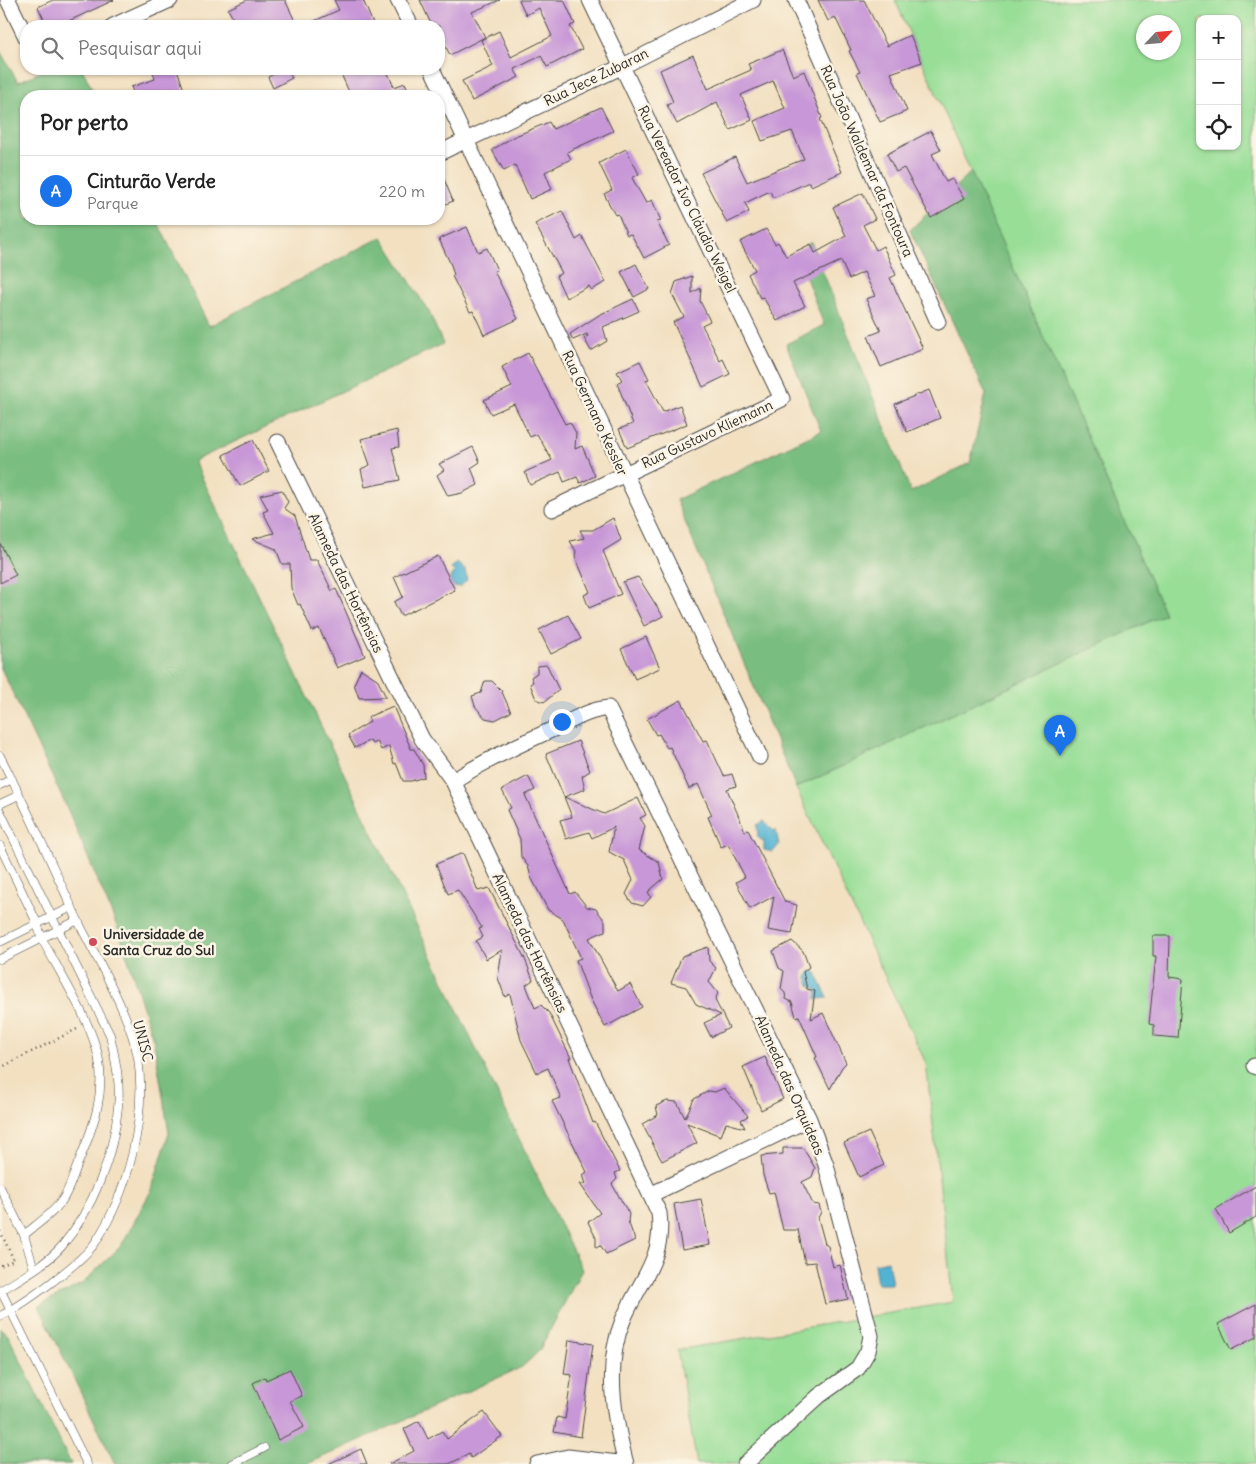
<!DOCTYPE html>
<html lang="pt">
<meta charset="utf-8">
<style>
body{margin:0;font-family:Delius,sans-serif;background:#f2f2f2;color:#222}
.controls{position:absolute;right:15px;top:15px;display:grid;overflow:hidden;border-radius:10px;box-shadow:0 1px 4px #0004}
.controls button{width:45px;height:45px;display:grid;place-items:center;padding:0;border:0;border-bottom:1px solid #e0e0e0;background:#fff;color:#222;font:25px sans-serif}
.compass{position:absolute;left:1136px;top:15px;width:45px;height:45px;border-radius:50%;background:#fff;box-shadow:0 1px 4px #0004;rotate:64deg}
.you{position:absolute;left:561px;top:721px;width:18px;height:18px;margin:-12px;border:4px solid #fff;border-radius:50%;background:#1a73e8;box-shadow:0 0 0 8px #1a73e833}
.badge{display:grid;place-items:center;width:32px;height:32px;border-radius:50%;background:#1a73e8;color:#fff;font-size:16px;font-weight:700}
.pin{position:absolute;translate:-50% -41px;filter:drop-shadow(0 1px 2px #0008)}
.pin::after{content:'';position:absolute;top:26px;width:18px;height:15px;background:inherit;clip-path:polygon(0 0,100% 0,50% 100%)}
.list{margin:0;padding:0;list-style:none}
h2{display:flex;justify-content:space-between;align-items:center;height:65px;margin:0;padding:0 20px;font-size:21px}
h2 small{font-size:16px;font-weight:400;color:#767676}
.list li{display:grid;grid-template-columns:32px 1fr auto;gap:15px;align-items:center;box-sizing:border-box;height:70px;padding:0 20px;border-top:1px solid #e0e0e0}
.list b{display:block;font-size:19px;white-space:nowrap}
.list p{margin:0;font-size:16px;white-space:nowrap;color:#767676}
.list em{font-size:16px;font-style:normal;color:#767676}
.icon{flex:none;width:28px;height:28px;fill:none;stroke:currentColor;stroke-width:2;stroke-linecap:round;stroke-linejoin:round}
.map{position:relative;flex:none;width:1256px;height:1464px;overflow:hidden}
.search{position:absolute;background:#fff;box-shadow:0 1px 4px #0004;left:20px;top:20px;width:425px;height:55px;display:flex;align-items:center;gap:12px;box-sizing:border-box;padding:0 18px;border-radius:20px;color:#767676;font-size:19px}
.panel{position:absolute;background:#fff;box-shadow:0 1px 4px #0004;left:20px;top:90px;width:425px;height:135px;border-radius:20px}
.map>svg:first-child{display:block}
.green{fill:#98de97;stroke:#628461;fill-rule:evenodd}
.forest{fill:#7abd80;stroke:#527456}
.water{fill:#53b3d2;stroke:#3f6f7e}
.building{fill:#c797d7}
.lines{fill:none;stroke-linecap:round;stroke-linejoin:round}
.service-casing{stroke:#494642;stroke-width:9}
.minor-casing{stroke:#494642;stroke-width:17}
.path{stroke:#494642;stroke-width:2.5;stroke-dasharray:1 4;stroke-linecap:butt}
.service{stroke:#fff;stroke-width:8}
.minor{stroke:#fff;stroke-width:15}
.poi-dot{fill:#d1495b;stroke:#fcf5e5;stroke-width:2}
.labels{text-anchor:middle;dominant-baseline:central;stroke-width:5;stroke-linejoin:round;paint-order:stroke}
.street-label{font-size:14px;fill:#2b2b2b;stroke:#fcf5e5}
.poi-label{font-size:14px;font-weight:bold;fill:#2b2b2b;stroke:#fcf5e5;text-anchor:start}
</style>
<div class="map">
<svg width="1256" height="1464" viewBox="0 0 1256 1464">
<rect width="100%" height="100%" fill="#fcf5e5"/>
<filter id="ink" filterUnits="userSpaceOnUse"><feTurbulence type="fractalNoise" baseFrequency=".02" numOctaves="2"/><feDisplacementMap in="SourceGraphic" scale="10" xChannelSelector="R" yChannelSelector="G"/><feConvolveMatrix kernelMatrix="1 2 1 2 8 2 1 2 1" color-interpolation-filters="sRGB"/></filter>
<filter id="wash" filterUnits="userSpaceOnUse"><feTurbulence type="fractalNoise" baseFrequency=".0096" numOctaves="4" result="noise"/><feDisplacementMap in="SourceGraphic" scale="20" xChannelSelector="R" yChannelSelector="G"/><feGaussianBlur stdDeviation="1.12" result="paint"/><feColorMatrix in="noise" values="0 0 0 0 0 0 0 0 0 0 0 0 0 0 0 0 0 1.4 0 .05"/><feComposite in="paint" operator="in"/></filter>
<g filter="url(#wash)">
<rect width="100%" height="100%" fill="#f2e0c1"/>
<path class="green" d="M895 0H1256V1464H697L677 1350 953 1302 926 1063 796 788 1165 614ZM1200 19H1237V146H1200ZM1144 22H1174V52H1144Z"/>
<path class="forest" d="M0 51 18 82 47 69H82L96 96H26V219H156L209 326 382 237 429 312 443 344 194 461 582 1270 539 1351 522 1367 307 1464H115L39 1306 83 1283 121 1246 151 1191 169 1133 154 1042 119 931 68 810 0 666Z
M971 172 1165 614 796 788 676 500 821 431 786 344 824 325 797 254 811 242 911 492 970 463 986 394 910 230Z
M0 1328 8 1335 71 1464H0Z"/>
<path class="water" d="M457 563 465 570 467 580 460 587 453 586 450 579 455 571 451 569Z
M764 821 774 831 776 830 779 845 773 852 764 850V841L758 838 757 825Z
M811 971H815L828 998 816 999 817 990 810 986 807 977Z
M888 1261 892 1284H877L874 1264Z"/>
<g id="blocks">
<path class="building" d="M53 0H114L58 26H47L38 7Z
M247 0H285L295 21 284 26H237L228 9Z
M334 0H363L374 26H303L339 10Z
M420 0H500L472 12 485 37 450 55 439 33V26H432Z
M519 0H564L575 24 570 26 582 49 547 67 541 56 514 69 519 77 472 101 462 81 493 66 481 40 499 31 511 57 552 36 539 8 526 15Z
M818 0H864L887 46 910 35 922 62 891 73 907 111 880 122 857 73 860 72 849 51 851 50 835 17 828 21Z
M782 50 793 76 804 71 822 118 820 119 842 172 811 186 809 182 773 198 770 191 745 203 749 212 727 223 701 173 735 157 747 182 804 159 792 131 762 141 754 121 785 108 773 81 741 95 752 120 730 130 717 102 677 124 667 105 673 102 660 70 693 55 708 89 751 70 748 64Z
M152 69H177L186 96H135L131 87 155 79Z
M284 69H287L292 78 273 88 268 77Z
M354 69H386L394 87 405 83 411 96H351L341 74Z
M601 107 613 131 567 152 571 159 545 172 552 189 530 199 515 165 504 171 492 150 513 137 549 122 553 129Z
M931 131 941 150 932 154 946 182 952 179 964 199 931 218 904 168 896 172 887 154Z
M626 149 639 174 632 178 646 203 652 200 661 221 657 222 669 245 644 258 631 234 627 235 618 214 615 215 604 194 612 190 599 163Z
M439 167 453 201 439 207Z
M863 193 875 219 863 225 876 250 883 246 896 275 890 278 923 349 881 367 868 336 881 331 866 299 875 296 864 272 849 279 841 261 793 283 805 306 777 321 763 297 760 298 748 274 755 270 740 242 766 229 775 244 778 242 786 256 811 244 815 253 846 236 833 207Z
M562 211 576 240 582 236 606 282 591 290 589 286 566 298 556 276 562 273 535 224Z
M467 227 478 252 487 248 497 270 494 271 518 319 484 335 473 311 470 312 452 276 454 275 451 265 439 239Z
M636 264 649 289 634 297 621 272Z
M692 276V293L701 288 700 301 710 321 702 325 720 361 723 359 730 374 703 387 673 322 684 317 672 294 676 282Z
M633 299 639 311 603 327 607 341 591 351 584 338 588 336 587 334 573 340 570 334 599 315Z
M528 353 565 424 570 422 576 433 575 449 582 446 595 476 580 483 577 477 564 482 560 472 530 485 525 472 552 460 537 434 530 437 514 404 491 414 484 400 512 387 502 367Z
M640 361 649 379 646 380 663 412 680 405 687 424 627 448 619 429 633 424 617 383 622 380 617 372Z
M929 390 940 418 907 432 895 404Z
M397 430 399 447 392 448 400 480 365 487 361 469 370 465 361 439Z
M253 440 269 471 240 486 223 455Z
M473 447 480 462 471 468 478 485 462 493 448 496 437 475 444 470 439 464Z
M282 490 288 502 284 508 295 516 309 560H317L332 591 336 589 365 656 337 668 319 628 312 631 300 604 298 605 291 588 290 564H282L276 549 252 539 274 533 263 512 268 510 260 495Z
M613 518 621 540 603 551 621 594 589 608 584 595 590 592 575 556 576 551 570 541 584 538 580 530H593Z
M0 543 16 575 0 583Z
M438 556 455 590 401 616 394 602 403 597 394 577Z
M638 577 663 616 644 626 623 582Z
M568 615 581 639 551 654 539 630Z
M646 637 660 668 635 679 621 649Z
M547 665 559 690 544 702 536 699 530 684 533 682 531 677 537 673V666Z
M361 669 377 679 386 697 359 698 354 684Z
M485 681H492L501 690 511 712 495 720 485 718 475 706 472 696 481 693Z
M681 700 703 741 707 740 724 776 732 774 736 786 727 789 745 831 748 830 785 902 797 905 792 934 768 930 774 896 750 909 736 882 745 877 728 844 721 847 708 817 712 815 698 784 689 789 670 747 667 748 659 734 656 735 647 719Z
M393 706 411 749H414L423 765 424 777 411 781H403L396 763 394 764 389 746 381 750 377 741 372 744 370 740 355 748 348 735 370 722 368 717Z
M578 741 590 771 582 776 585 789 564 797 546 754Z
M528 776 535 790 525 795 570 894 575 892 587 907 596 909 605 921V931L589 938 618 991 630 984 642 1007 605 1027 591 1000 576 960 581 958 563 919 548 910 531 877 528 866 521 857 520 839 507 810 511 808 502 790Z
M564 797 604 814 638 798 646 815 640 818 645 826 639 850 659 862 663 879 648 892 651 897 643 906 632 903 626 894 633 880 624 860 609 852 614 827 592 838 589 832 566 839 560 820 572 817Z
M463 853 478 891 489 888 525 959 533 980 526 985 535 1008 541 1005 549 1013 571 1058H569L593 1123 595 1122 620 1171 615 1173 617 1179 612 1184 629 1214 628 1221 635 1240 606 1254 601 1246 596 1247V1238L588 1222 600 1213 580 1184H586L583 1175 587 1172 552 1101 561 1098 548 1068 537 1073 521 1040 510 994 505 997 498 978 502 950 486 959 476 941 483 937 479 929 482 928 458 890 448 894 436 864Z
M1153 936H1170L1169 977 1183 979 1178 1038 1154 1036V1025L1149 1024 1156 956H1153Z
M792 941 803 951 809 967 803 972 807 989 815 991 811 1019 823 1013 846 1063 842 1067 830 1089 815 1058 817 1057 799 1016 796 1017 792 1002 786 999 785 993 781 989 784 971 779 968 773 951Z
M708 947 709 961 716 968 709 982 718 993 715 1000 729 1028 711 1037 704 1023 721 1015 696 1004 686 987 671 983 682 956Z
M765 1057 783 1099 761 1110 743 1067Z
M724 1088 748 1116 741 1120 745 1128 726 1123 721 1136 687 1123 697 1143 662 1161 642 1124 658 1115 656 1106 667 1101 677 1102 685 1118 694 1099 709 1091 715 1092Z
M869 1132 884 1165 859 1177 844 1143Z
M783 1148H803L815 1168 812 1177 802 1182 813 1204 819 1205 821 1212 818 1218 825 1244 828 1246 833 1267 840 1265 848 1299 825 1304 815 1262 805 1263 798 1230H783L774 1192 769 1193 763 1175 761 1156 783 1154Z
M1256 1186V1217L1229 1233 1216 1209Z
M701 1199 710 1245 682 1250 674 1204Z
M1256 1304V1337L1231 1350 1218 1324Z
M569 1340 593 1344 581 1437 554 1432 557 1417 565 1419 572 1375 564 1374Z
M290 1369 302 1396 290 1401 304 1427 278 1440 253 1383 265 1377 266 1380Z
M484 1412 502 1436 471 1458 469 1454 449 1464H389L414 1451 404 1429 419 1421 428 1439 442 1431 447 1439Z
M361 1449 367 1464H328Z"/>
</g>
</g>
<g filter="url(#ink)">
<use href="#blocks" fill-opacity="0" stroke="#494642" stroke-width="1"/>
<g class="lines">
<defs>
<path id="service" d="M0 756C29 812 54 870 81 927 100 964 131 1018 138 1058 147 1118 128 1193 95 1243 82 1262 22 1306 0 1316
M0 785 12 779
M0 804 19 795
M0 811 110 1035C115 1058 121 1083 118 1107 114 1155 93 1209 62 1246 48 1263 18 1280 0 1291
M0 846 37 923 42 939C59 971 88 1017 97 1051 107 1090 94 1126 79 1161 74 1173 70 1188 63 1199 54 1213 37 1224 24 1235
M0 942 72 907
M0 959 78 920
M0 1187 24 1235 34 1269
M1 1291 87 1464
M232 1464 264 1448"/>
<path id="minor" d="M8 0 26 37
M398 0 411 26
M796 0 938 322
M113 26 170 0
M432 69 760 757
M439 153 623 66 753 0
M278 442 422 739 453 781 659 1213C665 1259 639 1281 623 1320 604 1366 614 1418 626 1464
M552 509 782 399 590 0
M453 781C486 760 522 743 558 727 574 719 590 710 608 708L809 1119 826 1165 871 1336 868 1351 858 1368 819 1396 745 1464
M1254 1066 1256 1067
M650 1195 809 1119
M537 1464 568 1457 626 1464"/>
</defs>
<use href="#service" class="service-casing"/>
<use href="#minor" class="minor-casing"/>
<path class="path" d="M0 1068 77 1029
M0 1231 14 1260 0 1266"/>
<use href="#service" class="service"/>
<use href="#minor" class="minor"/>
</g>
</g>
<circle class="poi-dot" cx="93" cy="942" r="5"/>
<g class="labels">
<g class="street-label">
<text transform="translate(596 77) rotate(-26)">Rua Jece Zubaran</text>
<text transform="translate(867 161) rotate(66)">Rua João Waldemar da Fontoura</text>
<text transform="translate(687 199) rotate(64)">Rua Vereador Ivo Cláudio Weigel</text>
<text transform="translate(595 413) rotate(65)">Rua Germano Kessler</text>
<text transform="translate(707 434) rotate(-25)">Rua Gustavo Kliemann</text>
<text transform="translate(346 583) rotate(64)">Alameda das Hortênsias</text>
<text transform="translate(530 943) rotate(64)">Alameda das Hortênsias</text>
<text transform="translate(143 1041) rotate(75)">UNISC</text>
<text transform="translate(790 1085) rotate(66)">Alameda das Orquídeas</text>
</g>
<g class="poi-label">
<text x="103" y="934">Universidade de<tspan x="103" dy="16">Santa Cruz do Sul</tspan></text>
</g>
</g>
</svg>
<div class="controls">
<button>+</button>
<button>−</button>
<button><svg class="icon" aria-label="locate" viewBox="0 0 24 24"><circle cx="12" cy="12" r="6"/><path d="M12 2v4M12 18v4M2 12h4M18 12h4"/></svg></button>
</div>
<svg class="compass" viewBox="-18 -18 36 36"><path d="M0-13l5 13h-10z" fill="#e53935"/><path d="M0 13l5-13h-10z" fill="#767676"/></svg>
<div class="you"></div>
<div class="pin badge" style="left:1060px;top:756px">A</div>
<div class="search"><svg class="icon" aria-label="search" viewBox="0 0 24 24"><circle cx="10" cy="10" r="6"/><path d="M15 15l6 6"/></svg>Pesquisar aqui</div>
<section class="panel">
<h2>Por perto<small></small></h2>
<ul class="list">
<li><span class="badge">A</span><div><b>Cinturão Verde</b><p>Parque</p></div><em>220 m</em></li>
</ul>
</section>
</div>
